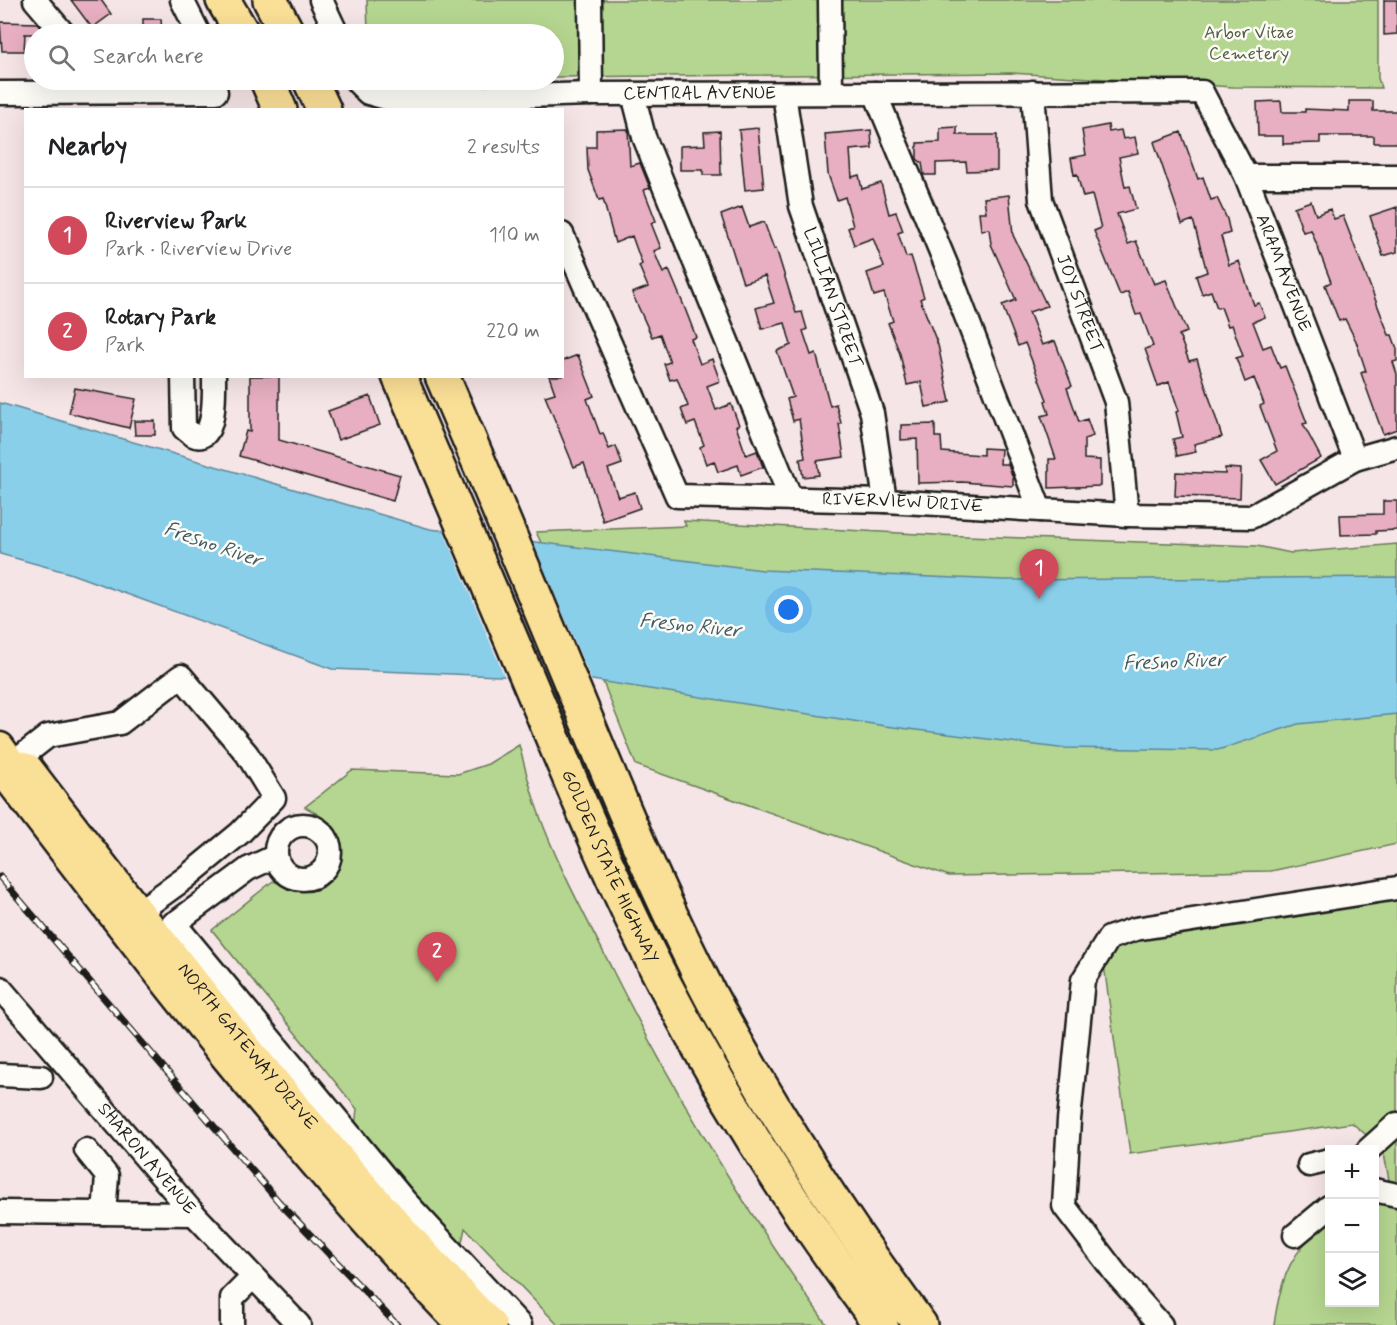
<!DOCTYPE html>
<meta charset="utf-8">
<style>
body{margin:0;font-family:Mynerve,sans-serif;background:#f6f6f6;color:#202124}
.controls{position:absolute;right:18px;bottom:18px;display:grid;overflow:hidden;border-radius:0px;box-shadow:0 6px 24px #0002}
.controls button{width:54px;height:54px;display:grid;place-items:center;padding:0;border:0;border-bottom:2px solid #e0e0e0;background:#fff;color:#202124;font:30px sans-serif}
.you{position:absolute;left:789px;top:610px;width:21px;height:21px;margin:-15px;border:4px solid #fff;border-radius:50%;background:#1a73e8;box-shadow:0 0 0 9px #1a73e833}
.badge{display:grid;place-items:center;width:39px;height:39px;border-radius:50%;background:#d1495b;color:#fff;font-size:20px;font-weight:700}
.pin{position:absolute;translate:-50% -50px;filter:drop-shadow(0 2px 3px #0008)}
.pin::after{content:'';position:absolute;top:32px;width:21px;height:18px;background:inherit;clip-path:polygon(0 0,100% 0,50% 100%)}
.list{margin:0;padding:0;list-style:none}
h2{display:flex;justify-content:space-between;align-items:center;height:78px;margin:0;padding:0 24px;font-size:26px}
h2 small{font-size:20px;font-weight:400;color:#757577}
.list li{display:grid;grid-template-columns:39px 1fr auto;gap:18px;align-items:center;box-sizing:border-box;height:96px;padding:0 24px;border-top:2px solid #e0e0e0}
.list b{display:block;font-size:22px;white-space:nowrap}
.list p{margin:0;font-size:20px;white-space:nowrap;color:#757577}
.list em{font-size:20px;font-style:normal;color:#757577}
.icon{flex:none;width:33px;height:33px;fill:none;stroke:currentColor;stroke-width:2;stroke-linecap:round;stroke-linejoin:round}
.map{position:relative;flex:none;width:1397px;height:1325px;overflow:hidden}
.search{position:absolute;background:#fff;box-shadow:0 6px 24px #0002;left:24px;top:24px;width:540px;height:66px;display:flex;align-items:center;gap:15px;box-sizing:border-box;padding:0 21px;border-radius:33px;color:#757577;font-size:22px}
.panel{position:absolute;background:#fff;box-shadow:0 6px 24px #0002;left:24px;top:108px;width:540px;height:270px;border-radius:0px}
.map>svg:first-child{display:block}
.green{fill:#b5d690;stroke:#687956;stroke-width:1.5}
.water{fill:#89cfea;stroke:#5d8798;stroke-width:1.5}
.pier{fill:#f6e5e7}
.building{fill:#e7afc1;stroke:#1c1c1c;stroke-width:1.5}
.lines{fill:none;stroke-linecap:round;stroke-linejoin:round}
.minor-casing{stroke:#1c1c1c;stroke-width:27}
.major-casing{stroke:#1c1c1c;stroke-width:33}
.highway-casing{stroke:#1c1c1c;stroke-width:38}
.minor{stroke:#fdfcf7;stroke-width:22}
.major{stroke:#fadf96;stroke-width:28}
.highway{stroke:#fadf96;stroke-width:33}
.rail-casing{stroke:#1c1c1c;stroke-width:7}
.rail{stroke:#fdfcf7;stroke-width:4.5;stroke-dasharray:14;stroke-linecap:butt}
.labels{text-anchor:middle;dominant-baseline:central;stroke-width:5;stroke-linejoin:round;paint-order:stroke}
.park-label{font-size:18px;fill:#525d45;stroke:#fdfcf7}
.street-label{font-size:18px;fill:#1c1c1c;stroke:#fdfcf7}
.water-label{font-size:20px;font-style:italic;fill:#425b64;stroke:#fdfcf7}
</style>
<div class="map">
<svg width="1397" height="1325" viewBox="0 0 1397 1325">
<rect width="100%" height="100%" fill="#f6e5e7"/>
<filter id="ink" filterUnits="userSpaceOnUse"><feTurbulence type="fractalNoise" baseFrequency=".0167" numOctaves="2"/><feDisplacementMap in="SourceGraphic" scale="12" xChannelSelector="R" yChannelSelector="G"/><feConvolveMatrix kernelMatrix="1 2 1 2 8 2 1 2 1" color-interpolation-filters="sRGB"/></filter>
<g filter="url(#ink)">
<path class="green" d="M367 0H1378V78L1381 88 1233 87 1011 73 554 77V34H368Z
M684 521 936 535 1257 546 1291 553 1397 544V844L1271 871 949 876 636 765 582 629 536 532 686 526Z
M519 745C525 767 530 789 538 811 556 863 588 921 613 971 675 1095 747 1212 827 1325H558L465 1228 461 1247 355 1126 357 1109 212 930 273 881C285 886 299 892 313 889 342 884 348 847 332 826 326 818 314 812 305 807L352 770 458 774 488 764Z
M1397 900V1325H1274C1281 1275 1291 1252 1329 1219L1330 1302H1374L1375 1200 1390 1185 1383 1149 1352 1123 1130 1154 1104 965 1116 947 1138 937Z"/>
<path class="water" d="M0 403 430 529 763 570 1004 580 1397 577V714L1298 724 1218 750 1059 748 885 726 592 680 332 669 69 573 0 554Z"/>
<path class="pier" d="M442 527 531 538 593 684 506 680Z"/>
<path class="building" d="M71 0H101L111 14 92 28Z
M1384 0H1397V34L1384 35Z
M143 19H161L162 34H143Z
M0 22 37 23 47 34H25L24 51H2Z
M1281 101 1282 112H1305V109L1349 111V101H1373V111H1397V143H1374V136H1320V143L1283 144V136H1258L1257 102Z
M1108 125 1109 132 1121 130 1123 139 1135 137 1138 153 1119 157 1125 187 1130 186 1136 209 1117 214 1128 244 1136 241 1154 284 1166 280 1187 332 1179 335 1189 361 1197 359 1222 437 1194 444 1196 452 1177 456 1173 439 1182 437 1176 412 1179 411 1169 382 1158 386 1145 349 1153 346 1141 314 1136 315 1128 292 1120 295 1094 231 1101 228 1092 195 1083 197 1077 174 1074 175 1071 158 1086 155 1082 130Z
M957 127V135H997V170L967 171 966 162 936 163V175H924L922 163 917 159V143L940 142V128Z
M758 128 764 188 745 190 739 130Z
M628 129 630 166 640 163 650 188 644 190 656 221 651 223 661 248 654 251 663 273 669 270 684 306 696 337 691 339 700 364 712 359 720 381 707 386 716 410 731 404 739 425 736 426 746 455 757 451 763 467 741 475 738 465 718 472 714 461 706 464 700 447 704 445 695 422 687 425 681 409 688 406 677 378 670 380 664 364 670 362 660 334 652 337 632 293 648 287 639 266 642 264 632 236 615 243 603 199 599 200 588 170 587 147H596V130Z
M871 130 872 148 850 150 852 177 859 175 862 189 881 183 889 214 896 212 903 231 898 233 906 257 911 256 924 297 920 299 938 345 950 402 926 407 921 382 907 385 900 354 888 323 893 321 884 293 874 296 867 273 884 267 873 238 854 245 848 228 853 226 845 197 837 200 828 174 825 134Z
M720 131 721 175H703V170H680V146L705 145 704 132Z
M1181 132 1198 179 1203 177 1211 200 1217 198 1227 219 1230 233 1221 236 1229 265 1239 261 1254 305 1259 303 1265 317 1253 322 1263 348 1271 345 1280 368 1285 366 1307 423 1303 424 1321 458 1275 484 1261 460 1277 451 1260 406 1264 404 1254 378 1245 382 1236 358 1243 356 1232 325 1228 326 1221 307 1217 308 1211 291 1202 294 1196 276 1207 272 1193 220 1182 224 1154 142Z
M1009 195 1013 235 1047 306 1029 312 1042 345 1055 341 1072 386 1067 388 1079 422 1087 419 1093 436 1084 439V459L1100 460V486L1049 488V459H1056L1041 416 1049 414 1045 401 1047 400 1025 343 1018 346 1002 305 1016 300 991 244 989 229 981 230 979 212H986L984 198Z
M1311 201 1316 215 1330 209 1334 219 1343 216 1389 335H1392L1397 349V361L1393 362 1397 374V429L1383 434 1361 373 1366 371 1356 341 1345 319 1339 321 1325 285 1331 282 1311 230 1303 232 1294 207Z
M742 207 749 227 764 222 774 249 776 248 796 313 802 312 807 329 803 331 811 355 816 353 830 406 836 404 841 423 839 424 844 457 817 461 819 475 803 477 800 459 805 458 799 419 793 421 787 399 793 397 777 351 791 345 785 323 762 329 756 308 774 303 765 276 743 283 721 215Z
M1397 207V252L1383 256 1370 216Z
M578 355 594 396 587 399 600 434 603 433 609 449 616 446 622 464 608 469 618 497 635 492 640 508 603 521 584 463 574 467 545 396 555 393 549 376H562V361Z
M250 376H279V440L400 475 393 501 239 456 246 431 250 432Z
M75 388 136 399 129 428 69 413Z
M370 396 380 425 338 440 328 411Z
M134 421H155V435H135Z
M935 424V437H941L942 452 983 455V448L1001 449 1000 464H1008L1013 478V486L962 482 918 483 917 439 901 440V425Z
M1225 468 1241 469 1240 498 1175 496 1176 472 1225 474Z
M1383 501H1397V530L1376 531V534L1341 535 1340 515 1383 514Z"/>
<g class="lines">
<defs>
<g id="minor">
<path d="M35 0 64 34"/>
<path d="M182 0 199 34"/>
<path d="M321 0 337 34"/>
<path d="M590 0 591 94"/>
<path d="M830 0 831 93"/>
<path id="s1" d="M355 80 368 93 393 100 591 94 1202 92 1246 176 1355 459"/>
<path id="s2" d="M1033 92 1041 200 1116 402 1127 515"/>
<path d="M0 93 216 92"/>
<path d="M875 93 948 269 1040 510"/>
<path d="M633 94 644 137 791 499"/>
<path id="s3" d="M784 94 801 206 872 413 885 501"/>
<path d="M1246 176H1397"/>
<path id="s4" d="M562 234 677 496 885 501 1127 515 1251 517 1355 459 1397 447"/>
<path d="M183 376 184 428C217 460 214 392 214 376"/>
<path d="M12 764 48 736 120 723 181 676 247 754 274 798 240 833 184 879 127 920"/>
<circle cx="303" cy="852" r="27"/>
<path d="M174 923 405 1201 520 1325"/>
<path d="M163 932 248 869 276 856"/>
<path id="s5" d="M0 988 194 1214 299 1325"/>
<path d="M0 1075 41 1077"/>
<path d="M86 1150 107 1176 104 1213"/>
<path d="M1368 1150 1397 1124"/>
<path d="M1309 1165 1330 1160"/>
<path d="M1374 1190 1397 1195"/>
<path d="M0 1212 194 1214"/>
<path d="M1295 1235 1330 1206"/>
<path d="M232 1325V1298L253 1277"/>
<path d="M1161 1325 1116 1274 1064 1206 1069 1120 1083 980 1109 938 1135 929 1397 888"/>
</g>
<g id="major">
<path id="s6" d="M0 747 12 764 28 768C175 960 323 1151 492 1325"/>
<path d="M12 764 10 781C153 969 297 1155 461 1325"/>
</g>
<g id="highway">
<path d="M223 0 243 34"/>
<path d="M270 0 288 34"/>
<path d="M267 80 280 110"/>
<path d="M310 80 324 110"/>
<path id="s7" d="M399 376C448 490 496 603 544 717 584 813 624 909 673 1000 733 1114 804 1223 881 1325"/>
<path d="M442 376C490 486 535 597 581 707 621 804 662 902 710 995 771 1110 843 1221 920 1325"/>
</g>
</defs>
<use href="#minor" class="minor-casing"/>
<use href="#major" class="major-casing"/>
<use href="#highway" class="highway-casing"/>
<use href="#minor" class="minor"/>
<use href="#major" class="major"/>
<use href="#highway" class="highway"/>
<defs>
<path id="rail" d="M0 877 279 1202 397 1325"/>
</defs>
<use href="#rail" class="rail-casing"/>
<use href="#rail" class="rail"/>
</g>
</g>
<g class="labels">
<g class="park-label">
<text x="1249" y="33">Arbor Vitae<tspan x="1249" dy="21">Cemetery</tspan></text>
</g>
<g class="street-label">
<text stroke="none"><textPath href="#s1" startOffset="351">CENTRAL AVENUE</textPath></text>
<text stroke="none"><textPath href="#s1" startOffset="1052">ARAM AVENUE</textPath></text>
<text stroke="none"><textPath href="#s3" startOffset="210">LILLIAN STREET</textPath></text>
<text stroke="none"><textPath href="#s2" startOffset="219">JOY STREET</textPath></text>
<text stroke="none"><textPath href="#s4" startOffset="512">RIVERVIEW DRIVE</textPath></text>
<text stroke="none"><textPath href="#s7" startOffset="534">GOLDEN STATE HIGHWAY</textPath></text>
<text stroke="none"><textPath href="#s6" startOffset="392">NORTH GATEWAY DRIVE</textPath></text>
<text stroke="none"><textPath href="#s5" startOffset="225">SHARON AVENUE</textPath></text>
</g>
<g class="water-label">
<text transform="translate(213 545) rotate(19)">Fresno River</text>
<text transform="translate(690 626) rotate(6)">Fresno River</text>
<text transform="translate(1174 662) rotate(-2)">Fresno River</text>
</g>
</g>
</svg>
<div class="controls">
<button>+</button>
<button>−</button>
<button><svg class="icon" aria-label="layers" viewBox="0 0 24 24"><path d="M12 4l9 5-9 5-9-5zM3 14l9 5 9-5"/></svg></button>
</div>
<div class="you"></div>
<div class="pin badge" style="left:1039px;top:599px">1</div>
<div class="pin badge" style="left:437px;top:982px">2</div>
<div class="search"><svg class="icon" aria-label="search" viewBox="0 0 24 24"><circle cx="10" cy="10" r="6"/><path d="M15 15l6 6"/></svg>Search here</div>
<section class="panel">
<h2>Nearby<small>2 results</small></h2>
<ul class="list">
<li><span class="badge">1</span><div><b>Riverview Park</b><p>Park · Riverview Drive</p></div><em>110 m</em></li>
<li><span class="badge">2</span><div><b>Rotary Park</b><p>Park</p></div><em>220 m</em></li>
</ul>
</section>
</div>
